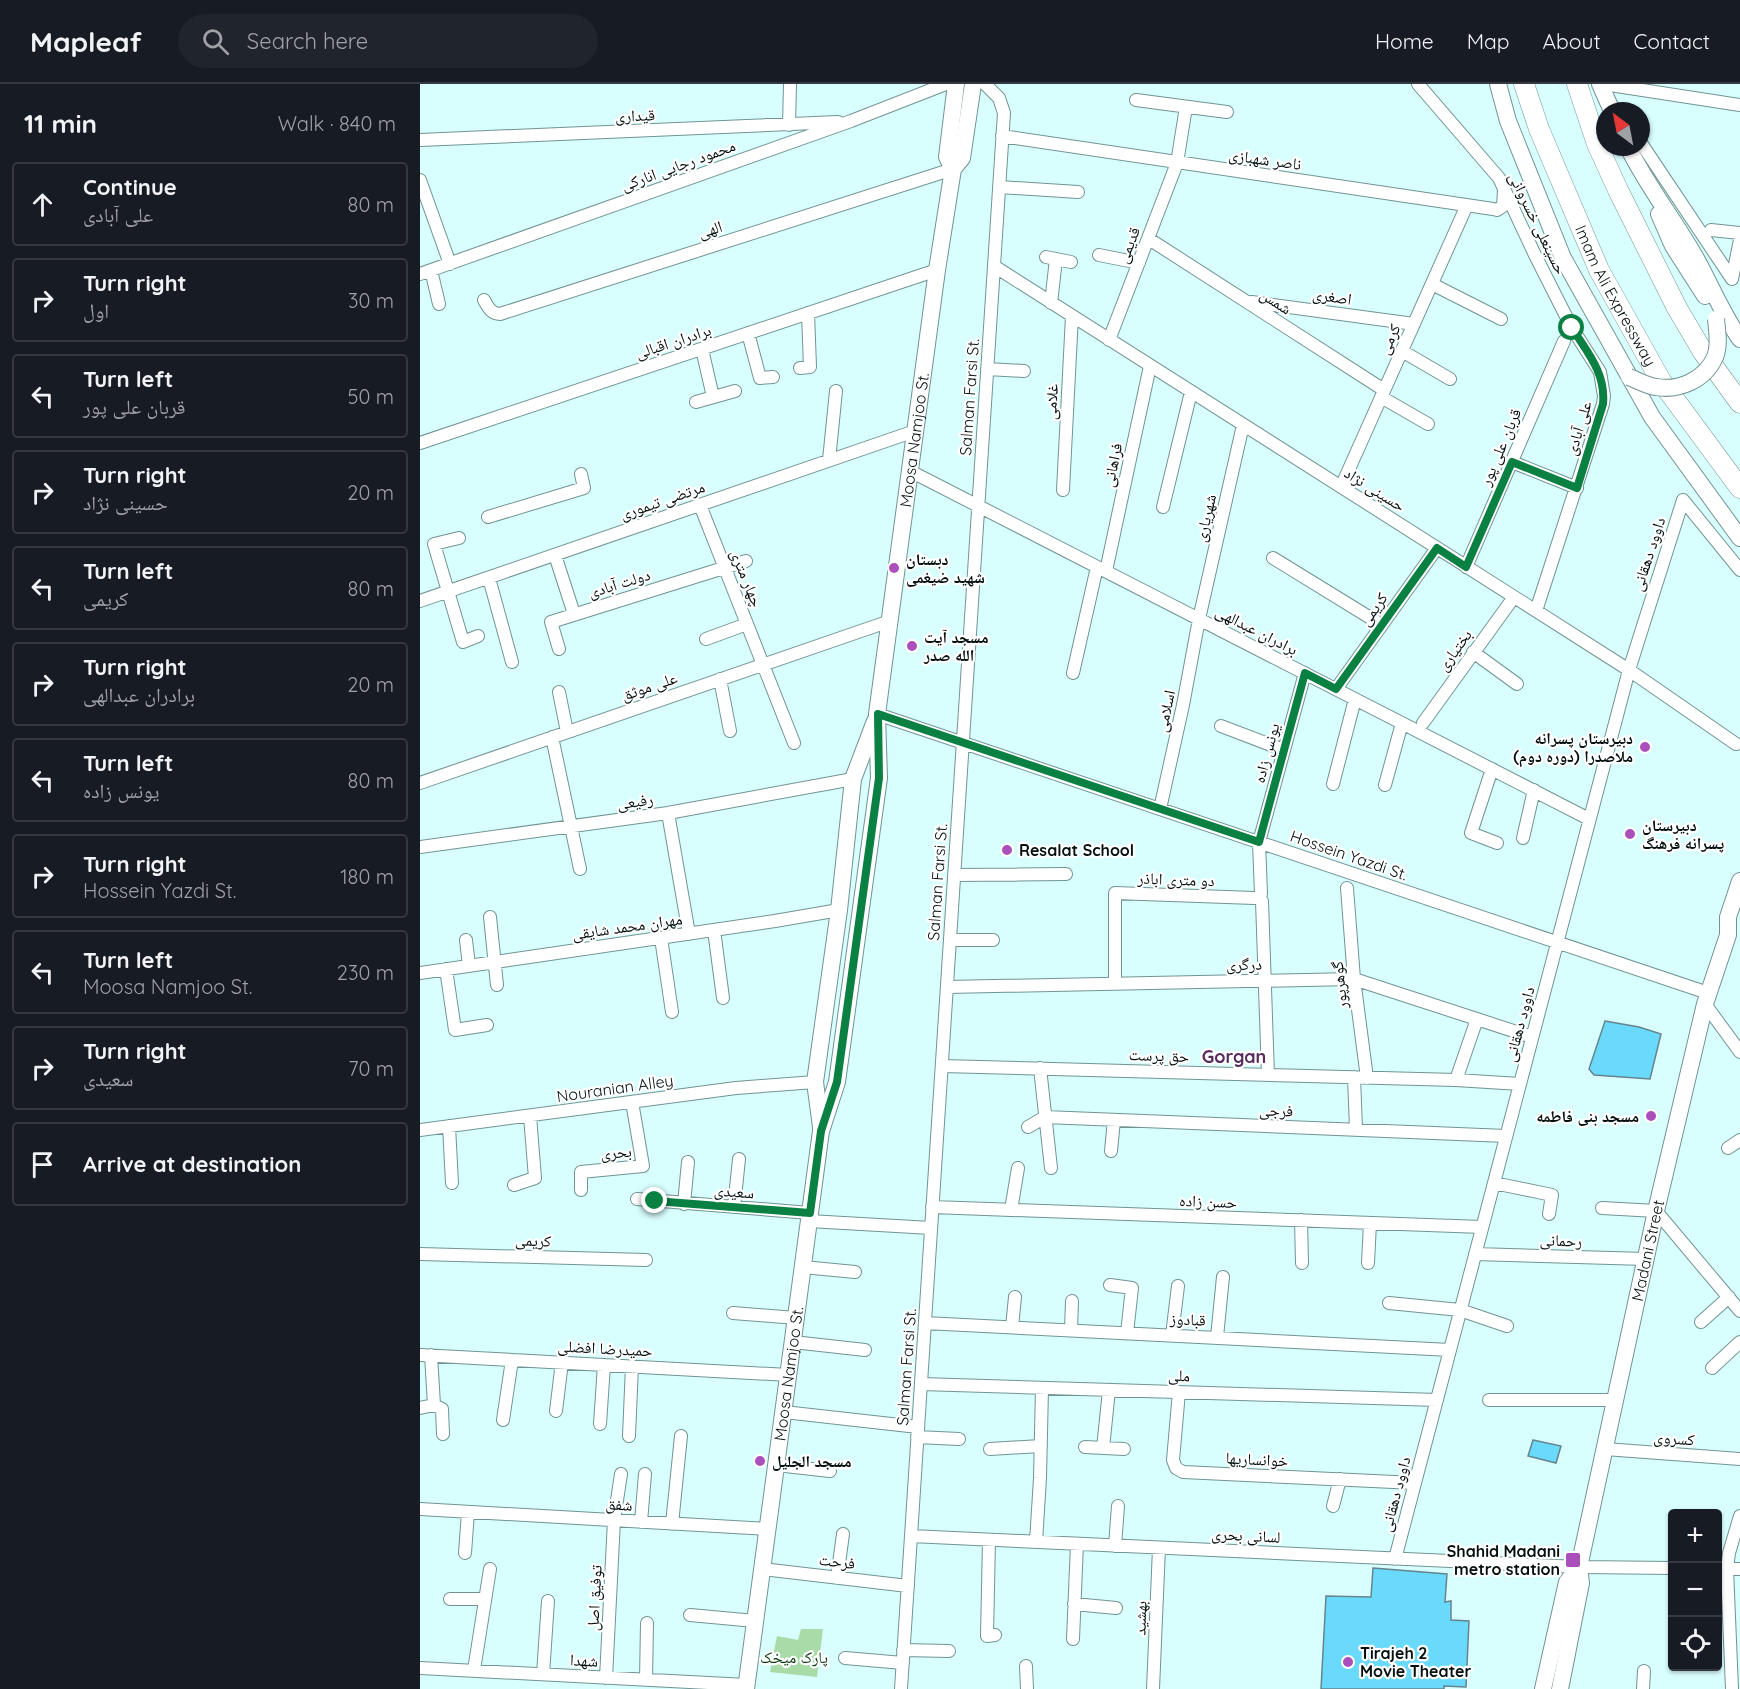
<!DOCTYPE html>
<meta charset="utf-8">
<style>
body{margin:0;font-family:Quicksand,"Noto Naskh Arabic",sans-serif;background:#20242c;color:#f1f3f6}
.controls{position:absolute;right:18px;bottom:18px;display:grid;overflow:hidden;border-radius:6px;box-shadow:0 2px 4px #0004}
.controls button{width:54px;height:54px;display:grid;place-items:center;padding:0;border:0;border-bottom:2px solid #363941;background:#171b24;color:#f1f3f6;font:30px sans-serif}
.compass{position:absolute;left:1176px;top:18px;width:54px;height:54px;border-radius:50%;background:#171b24;box-shadow:0 2px 4px #0004;rotate:328deg}
.stop{position:absolute;width:18px;height:18px;margin:-14px;border:4px solid #0b8043;border-radius:50%;background:#fff}
.stop.end{background:#0b8043;border-color:#fff;box-shadow:0 2px 6px #0008}
.list{margin:0;padding:0;list-style:none}
h2{display:flex;justify-content:space-between;align-items:center;height:78px;margin:0;padding:0 24px;font-size:26px}
h2 small{font-size:20px;font-weight:400;color:#9ea1a6}
.list li{display:grid;grid-template-columns:39px 1fr auto;gap:18px;align-items:center;box-sizing:border-box;height:84px;margin:0 12px 12px;padding:0 12px;border:2px solid #363941;border-radius:6px}
.list b{display:block;font-size:22px;white-space:nowrap}
.list p{margin:0;font-size:20px;white-space:nowrap;color:#9ea1a6}
.list em{font-size:20px;font-style:normal;color:#9ea1a6}
.icon{flex:none;width:33px;height:33px;fill:none;stroke:currentColor;stroke-width:2;stroke-linecap:round;stroke-linejoin:round}
.map{position:relative;flex:none;width:1320px;height:1605px;overflow:hidden}
header{display:flex;align-items:center;gap:36px;box-sizing:border-box;height:84px;padding:0 30px;background:#171b24;border-bottom:2px solid #363941}
header strong{font-size:28px}
nav{display:flex;gap:33px;margin-inline-start:auto;font-size:21px}
.search{width:420px;height:54px;background:#20242c;display:flex;align-items:center;gap:15px;box-sizing:border-box;padding:0 21px;border-radius:33px;color:#9ea1a6;font-size:22px}
main{display:flex}
aside{flex:1;background:#171b24}
.map>svg:first-child{display:block}
.green{fill:#a9dba9}
.building{fill:#6adafc;stroke:#65848e;stroke-width:1.5}
.lines{fill:none;stroke-linecap:round;stroke-linejoin:round}
.minor-casing{stroke:#719493;stroke-width:14}
.secondary-casing{stroke:#719493;stroke-width:18}
.trunk-casing{stroke:#719493;stroke-width:21}
.minor{stroke:#fff;stroke-width:12}
.secondary{stroke:#fff;stroke-width:16}
.trunk{stroke:#fff;stroke-width:20}
.secondary-bridge-casing{stroke:#719493;stroke-width:18;stroke-linecap:butt}
.secondary-bridge{stroke:#fff;stroke-width:16}
.route{stroke:#0b8043;stroke-width:8}
.poi-dot{fill:#ab50ba;stroke:#fff;stroke-width:2}
.labels{text-anchor:middle;dominant-baseline:central;stroke-width:4.5;stroke-linejoin:round;paint-order:stroke}
.street-label{font-size:16px;fill:#040f0f;stroke:#fff}
.poi-label{font-size:16px;font-weight:bold;fill:#040f0f;stroke:#fff;text-anchor:start}
.park-label{font-size:16px;fill:#08380d;stroke:#fff}
.neighbourhood-label{font-size:18px;font-weight:bold;fill:#582b5f;stroke:#fff}
</style>
<header>
<strong>Mapleaf</strong>
<div class="search"><svg class="icon" aria-label="search" viewBox="0 0 24 24"><circle cx="10" cy="10" r="6"/><path d="M15 15l6 6"/></svg>Search here</div>
<nav><a>Home</a><a>Map</a><a>About</a><a>Contact</a></nav>
</header>
<main>
<aside>
<h2>11 min<small>Walk · 840 m</small></h2>
<ul class="list">
<li><svg class="icon" aria-label="ahead" viewBox="0 0 24 24"><path d="M12 20V5M6 11l6-6 6 6"/></svg><div><b>Continue</b><p>علی آبادی</p></div><em>80 m</em></li>
<li><svg class="icon" aria-label="right" viewBox="0 0 24 24"><path d="M7 20v-9h11M14 6l5 5-5 5"/></svg><div><b>Turn right</b><p>اول</p></div><em>30 m</em></li>
<li><svg class="icon" aria-label="left" viewBox="0 0 24 24"><path d="M17 20v-9H6M10 6l-5 5 5 5"/></svg><div><b>Turn left</b><p>قربان علی پور</p></div><em>50 m</em></li>
<li><svg class="icon" aria-label="right" viewBox="0 0 24 24"><path d="M7 20v-9h11M14 6l5 5-5 5"/></svg><div><b>Turn right</b><p>حسینی نژاد</p></div><em>20 m</em></li>
<li><svg class="icon" aria-label="left" viewBox="0 0 24 24"><path d="M17 20v-9H6M10 6l-5 5 5 5"/></svg><div><b>Turn left</b><p>کریمی</p></div><em>80 m</em></li>
<li><svg class="icon" aria-label="right" viewBox="0 0 24 24"><path d="M7 20v-9h11M14 6l5 5-5 5"/></svg><div><b>Turn right</b><p>برادران عبدالهی</p></div><em>20 m</em></li>
<li><svg class="icon" aria-label="left" viewBox="0 0 24 24"><path d="M17 20v-9H6M10 6l-5 5 5 5"/></svg><div><b>Turn left</b><p>یونس زاده</p></div><em>80 m</em></li>
<li><svg class="icon" aria-label="right" viewBox="0 0 24 24"><path d="M7 20v-9h11M14 6l5 5-5 5"/></svg><div><b>Turn right</b><p>Hossein Yazdi St.</p></div><em>180 m</em></li>
<li><svg class="icon" aria-label="left" viewBox="0 0 24 24"><path d="M17 20v-9H6M10 6l-5 5 5 5"/></svg><div><b>Turn left</b><p>Moosa Namjoo St.</p></div><em>230 m</em></li>
<li><svg class="icon" aria-label="right" viewBox="0 0 24 24"><path d="M7 20v-9h11M14 6l5 5-5 5"/></svg><div><b>Turn right</b><p>سعیدی</p></div><em>70 m</em></li>
<li><svg class="icon" aria-label="arrive" viewBox="0 0 24 24"><path d="M6 21V4h12l-3 4 3 4H6"/></svg><div><b>Arrive at destination</b></div></li>
</ul>
</aside>
<div class="map">
<svg width="1320" height="1605" viewBox="0 0 1320 1605">
<rect width="100%" height="100%" fill="#d9fefe"/>
<path class="green" d="M381 1545H403L397 1593 350 1588 357 1552 378 1556Z"/>
<path class="building" d="M1185 937 1219 943 1241 950 1230 995 1174 991 1169 985Z
M1113 1356 1141 1362 1136 1379 1108 1372Z
M953 1484 1027 1490 1025 1518 1031 1517V1536L1049 1537 1046 1603 1024 1602V1605H901L906 1512 951 1513Z"/>
<g class="lines">
<defs>
<path id="minor" d="M998 0 1079 94 1115 171 1152 244 1180 288 1184 312 1183 320 1116 527
M1190 1 1320 21
M716 16 807 28
M369 41 370 0
M582 52 1073 125 1077 126 1083 122 1084 106
M0 56 418 38
M1221 59 1312 195 1320 156
M0 96 30 180
M579 103 658 108
M1291 146 1320 149
M729 155 964 306
M679 171 719 179
M626 173 651 178
M574 182 1209 586 1316 660
M11 186 19 220
M0 190 431 37 526 0
M1012 200 1081 235
M64 216C68 223 71 230 80 230L533 85
M832 218 994 240
M631 219 636 175
M328 249 340 294 353 293
M689 256 757 79 766 23
M282 265 293 313
M982 267 1030 295
M380 284 390 283 388 229
M567 285 604 287
M961 313 1008 340
M276 318 315 307
M0 359 517 186
M409 376 416 307
M1092 378 1157 404
M490 387 1169 735
M921 403 1047 121
M643 406 652 232
M1263 416 1320 486
M280 421 374 659
M743 423 771 308
M68 433 164 404 161 390
M39 454 14 460 43 558 58 552
M135 471 154 530
M853 474 962 541
M1046 483 1144 257
M686 487 730 282
M69 494 92 578
M0 517 495 347
M286 555 327 540
M139 565 131 538 326 477
M1053 568 1097 600
M653 589 677 483
M300 595 310 647
M916 605 1017 464
M139 608 147 648
M457 630 1288 909
M1003 639 1094 513
M801 642 864 666
M132 653 160 785
M1072 685 1051 749 1077 759
M0 699 470 537
M913 700 935 615
M965 701 982 639
M740 725 763 621 779 535 823 341
M248 729 269 850
M1103 754 1114 706
M0 763 248 729 433 695
M534 791 646 790
M927 804 934 895 947 994
M841 810 839 758 885 589
M842 817 848 991
M70 833 77 901
M294 846 303 914
M241 854 252 928
M46 856 49 882
M530 856H573
M26 885 35 946 67 941
M0 889 355 837 419 826
M695 900V809L834 814
M527 903 934 895 1112 953
M1285 920 1320 968
M522 982 1036 996 1100 1000
M620 984 631 1084
M934 993 936 1045
M1036 996 1057 935
M29 1042 32 1099
M608 1043 625 1033 1086 1052
M0 1046 316 1004 395 998
M1308 1064 1320 1056
M691 1067 694 1036
M1074 1099 1132 1111 1129 1130
M94 1101 115 1094 110 1032
M161 1106V1088L223 1082 212 1018
M217 1115 390 1129
M264 1120 268 1078
M314 1123 319 1075
M512 1123 1062 1143
M1182 1124 1236 1127 1320 1227
M591 1126 598 1084
M881 1136 882 1179
M389 1137 511 1144
M0 1170 226 1176
M1055 1170 1226 1175
M948 1179 950 1139
M383 1183 435 1188
M690 1201 712 1204 707 1249
M969 1219 1040 1226 1087 1242
M313 1229 376 1234
M1281 1238 1309 1213
M505 1239 1030 1266
M592 1243 595 1213
M651 1246 652 1217
M752 1251 758 1202
M797 1253 803 1193
M373 1258 445 1266
M0 1271 369 1291
M1292 1284 1320 1258
M501 1300 1017 1316
M759 1308 753 1376 756 1384 763 1388 995 1399
M1069 1316H1195
M14 1321 22 1325 23 1350
M0 1324 14 1321 11 1271
M136 1327 142 1278
M364 1328 498 1343
M83 1336 92 1276
M180 1340 184 1281
M209 1352 212 1282
M497 1353 539 1355
M665 1363 704 1365
M683 1364 689 1306
M570 1365 621 1362
M1185 1365 1320 1375
M356 1381 410 1387
M913 1422 920 1395
M0 1425 348 1445
M221 1438 225 1390
M252 1440 261 1352
M491 1452 1159 1483 1252 1484
M569 1456 567 1552 575 1551
M616 1458 620 1394 622 1304
M695 1462 698 1422
M45 1469 48 1428
M975 1475 1209 586 1263 416
M342 1485 488 1502
M1298 1485H1320
M417 1494 423 1450
M30 1515H65
M654 1520 696 1524
M270 1531 335 1537
M653 1555 657 1460
M483 1566 529 1567
M425 1574 483 1579
M606 1582 607 1605
M0 1584 327 1601
M54 1586 70 1485
M123 1590 128 1517
M186 1594 194 1436 201 1390
M226 1596 227 1539
M481 1605 584 29 579 14 565 0
M733 1605 739 1464
M1223 1605 1224 1587
M1312 1605 1307 1485 1309 1469 1320 1432"/>
<g id="secondary">
<path d="M1078 0 1088 37 1143 174 1232 333 1320 454"/>
<path d="M1180 0 1192 27"/>
<path d="M1208 63C1228 104 1256 138 1278 178 1292 204 1303 231 1320 255"/>
<path d="M533 85 527 73 536 0"/>
<path d="M1239 130 1253 162 1285 212"/>
<path d="M401 1043 395 998 419 826 433 695 455 637"/>
<path id="s1" d="M326 1605 401 1047 417 998 459 694 457 630 517 186 533 85 542 74 553 0"/>
<path d="M1123 1605 1147 1498 1159 1483"/>
<path id="s2" d="M1140 1605 1161 1499 1159 1483 1236 1127 1285 920 1308 851V833L1320 797"/>
</g>
<g id="trunk">
<path id="s3" d="M1104 0 1119 45 1179 186 1241 297 1320 404"/>
<path d="M1157 0 1177 60 1198 106 1257 224 1283 268 1320 319"/>
</g>
</defs>
<use href="#minor" class="minor-casing"/>
<use href="#secondary" class="secondary-casing"/>
<use href="#trunk" class="trunk-casing"/>
<use href="#minor" class="minor"/>
<use href="#secondary" class="secondary"/>
<use href="#trunk" class="trunk"/>
<defs>
<path id="secondary-bridge" d="M1209 293C1217 296 1227 302 1236 303 1259 307 1285 296 1295 273 1300 261 1297 247 1296 235"/>
</defs>
<use href="#secondary-bridge" class="secondary-bridge-casing"/>
<use href="#secondary-bridge" class="secondary-bridge"/>
</g>
<g class="lines">
<path class="route" d="M235 1117 390 1129 401 1047 417 998 459 694 458 630 839 758 885 589 916 605 1017 464 1046 483 1092 378 1157 404 1183 320C1186 289 1167 268 1152 244"/>
</g>
<g class="poi-dot">
<circle cx="474" cy="484" r="6"/>
<circle cx="492" cy="562" r="6"/>
<circle cx="1225" cy="663" r="6"/>
<circle cx="1210" cy="750" r="6"/>
<circle cx="587" cy="766" r="6"/>
<circle cx="1231" cy="1032" r="6"/>
<circle cx="340" cy="1377" r="6"/>
<rect x="1145" y="1468" width="16" height="16" rx="3"/>
<circle cx="928" cy="1578" r="6"/>
</g>
<g class="labels">
<g class="street-label">
<text transform="translate(215 31) rotate(-2)">قیداری</text>
<text transform="translate(845 75) rotate(8)">ناصر شهبازی</text>
<text transform="translate(258 81) rotate(-20)">محمود رجایی انارکی</text>
<text transform="translate(1118 139) rotate(64)">حسینعلی خسروانی</text>
<text transform="translate(290 145) rotate(-18)">الهی</text>
<text transform="translate(708 161) rotate(-69)">قدیمی</text>
<text stroke="none"><textPath href="#s3" startOffset="231">Imam Ali Expressway</textPath></text>
<text transform="translate(912 212) rotate(8)">اصغری</text>
<text transform="translate(856 217) rotate(33)">شمس</text>
<text transform="translate(969 255) rotate(-66)">کرمی</text>
<text transform="translate(253 257) rotate(-18)">برادران اقبالی</text>
<text transform="translate(549 313) rotate(-86)">Salman Farsi St.</text>
<text transform="translate(631 318) rotate(-87)">غلامی</text>
<text transform="translate(1158 344) rotate(-73)">علی آبادی</text>
<text stroke="none"><textPath href="#s1" startOffset="1262">Moosa Namjoo St.</textPath></text>
<text transform="translate(1080 363) rotate(-67)">قربان علی پور</text>
<text transform="translate(692 381) rotate(-78)">فراهانی</text>
<text transform="translate(955 405) rotate(32)">حسینی نژاد</text>
<text transform="translate(242 416) rotate(-19)">مرتضی تیموری</text>
<text transform="translate(785 434) rotate(-77)">شهریاری</text>
<text transform="translate(1228 470) rotate(-72)">داوود دهقانی</text>
<text transform="translate(327 494) rotate(68)">چهار متری</text>
<text transform="translate(199 499) rotate(-17)">دولت آبادی</text>
<text transform="translate(953 525) rotate(-55)">کریمی</text>
<text transform="translate(837 546) rotate(27)">برادران عبدالهی</text>
<text transform="translate(1034 566) rotate(-54)">بختیاری</text>
<text transform="translate(229 602) rotate(-19)">علی موثق</text>
<text transform="translate(745 627) rotate(-78)">اسلامی</text>
<text transform="translate(846 669) rotate(-75)">یونس زاده</text>
<text transform="translate(215 717) rotate(-8)">رفیعی</text>
<text transform="translate(929 771) rotate(19)">Hossein Yazdi St.</text>
<text transform="translate(756 795) rotate(2)">دو متری اباذر</text>
<text transform="translate(517 798) rotate(-86)">Salman Farsi St.</text>
<text transform="translate(207 842) rotate(-8)">مهران محمد شایقی</text>
<text transform="translate(824 880) rotate(-1)">درگری</text>
<text transform="translate(919 901) rotate(-96)">گوهرپور</text>
<text transform="translate(1099 940) rotate(-75)">داوود دهقانی</text>
<text transform="translate(739 971) rotate(2)">حق پرست</text>
<text transform="translate(195 1004) rotate(-8)">Nouranian Alley</text>
<text transform="translate(856 1026) rotate(2)">فرجی</text>
<text transform="translate(196 1068) rotate(-5)">بحری</text>
<text transform="translate(314 1107) rotate(4)">سعیدی</text>
<text transform="translate(788 1117) rotate(2)">حسن زاده</text>
<text transform="translate(113 1156) rotate(2)">کریمی</text>
<text transform="translate(1141 1156) rotate(2)">رحمانی</text>
<text stroke="none"><textPath href="#s2" startOffset="448">Madani Street</textPath></text>
<text transform="translate(768 1235) rotate(3)">قبادوز</text>
<text transform="translate(185 1264) rotate(3)">حمیدرضا افضلی</text>
<text transform="translate(486 1283) rotate(-86)">Salman Farsi St.</text>
<text stroke="none"><textPath href="#s1" startOffset="318">Moosa Namjoo St.</textPath></text>
<text transform="translate(759 1291) rotate(2)">ملی</text>
<text transform="translate(1254 1354) rotate(4)">کسروی</text>
<text transform="translate(837 1375) rotate(3)">خوانساریها</text>
<text transform="translate(975 1410) rotate(-75)">داوود دهقانی</text>
<text transform="translate(199 1420) rotate(3)">شفق</text>
<text transform="translate(826 1451) rotate(3)">لسانی بحری</text>
<text transform="translate(417 1477) rotate(7)">فرحت</text>
<text transform="translate(174 1514) rotate(-87)">توفیق اصل</text>
<text transform="translate(720 1534) rotate(-88)">بهشید</text>
<text transform="translate(164 1576) rotate(3)">شهدا</text>
</g>
<g class="poi-label">
<text x="486" y="475">دبستان<tspan x="486" dy="18">شهید ضیغمی</tspan></text>
<text x="504" y="553">مسجد آیت<tspan x="504" dy="18">الله صدر</tspan></text>
<text x="1213" y="654" text-anchor="end">دبيرستان پسرانه<tspan x="1213" dy="18">ملاصدرا (دوره دوم)</tspan></text>
<text x="1222" y="741">دبیرستان<tspan x="1222" dy="18">پسرانه فرهنگ</tspan></text>
<text x="599" y="766">Resalat School</text>
<text x="1219" y="1032" text-anchor="end">مسجد بنی فاطمه</text>
<text x="352" y="1377">مسجد الجلیل</text>
<text x="1140" y="1467" text-anchor="end">Shahid Madani<tspan x="1140" dy="18">metro station</tspan></text>
<text x="940" y="1569">Tirajeh 2<tspan x="940" dy="18">Movie Theater</tspan></text>
</g>
<g class="park-label">
<text x="374" y="1573">پارک میخک</text>
</g>
<g class="neighbourhood-label">
<text x="814" y="972">Gorgan</text>
</g>
</g>
</svg>
<div class="controls">
<button>+</button>
<button>−</button>
<button><svg class="icon" aria-label="locate" viewBox="0 0 24 24"><circle cx="12" cy="12" r="6"/><path d="M12 2v4M12 18v4M2 12h4M18 12h4"/></svg></button>
</div>
<svg class="compass" viewBox="-18 -18 36 36"><path d="M0-13l5 13h-10z" fill="#e53935"/><path d="M0 13l5-13h-10z" fill="#9ea1a6"/></svg>
<div class="stop" style="left:1152px;top:244px"></div>
<div class="stop end" style="left:235px;top:1117px"></div>
</div>
</main>
